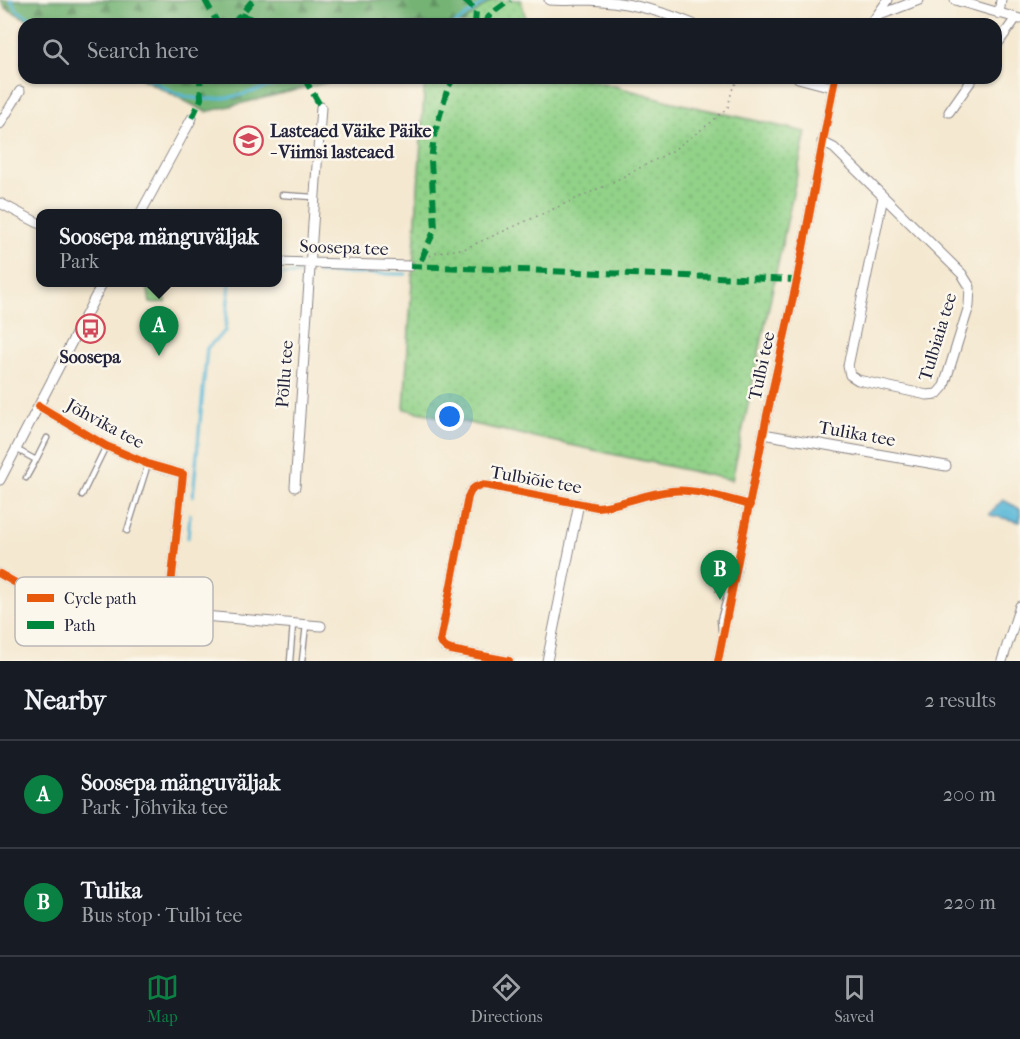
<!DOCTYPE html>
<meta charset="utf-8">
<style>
body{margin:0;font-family:"IM FELL French Canon",serif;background:#242831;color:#f1f3f6}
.you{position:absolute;left:450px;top:417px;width:21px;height:21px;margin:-15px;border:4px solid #fff;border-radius:50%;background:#1a73e8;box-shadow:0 0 0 9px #1a73e833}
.badge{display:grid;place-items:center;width:39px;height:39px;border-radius:50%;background:#0b8043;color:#fff;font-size:20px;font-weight:700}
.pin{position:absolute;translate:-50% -50px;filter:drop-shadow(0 2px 3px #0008)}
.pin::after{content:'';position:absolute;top:32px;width:21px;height:18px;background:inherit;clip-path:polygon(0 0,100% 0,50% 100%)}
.popup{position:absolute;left:36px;top:209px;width:246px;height:78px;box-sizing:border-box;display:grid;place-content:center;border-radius:12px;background:#171b24;filter:drop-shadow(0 2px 4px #0005);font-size:20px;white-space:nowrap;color:#9ea1a6}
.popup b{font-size:22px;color:#f1f3f6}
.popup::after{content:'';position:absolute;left:50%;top:100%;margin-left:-12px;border:12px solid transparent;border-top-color:#171b24}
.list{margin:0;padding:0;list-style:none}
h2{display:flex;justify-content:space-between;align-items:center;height:78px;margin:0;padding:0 24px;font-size:26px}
h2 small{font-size:20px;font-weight:400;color:#9ea1a6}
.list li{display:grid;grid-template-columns:39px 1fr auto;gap:18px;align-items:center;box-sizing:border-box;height:108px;padding:0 24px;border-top:2px solid #363941}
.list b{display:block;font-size:22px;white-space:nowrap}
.list p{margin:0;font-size:20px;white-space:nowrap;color:#9ea1a6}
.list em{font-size:20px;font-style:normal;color:#9ea1a6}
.icon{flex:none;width:33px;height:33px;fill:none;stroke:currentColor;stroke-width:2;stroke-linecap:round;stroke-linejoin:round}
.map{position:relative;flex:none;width:1020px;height:661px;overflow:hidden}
.search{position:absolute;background:#171b24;box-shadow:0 2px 4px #0004;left:18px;right:18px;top:18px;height:66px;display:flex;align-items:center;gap:15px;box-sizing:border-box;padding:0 21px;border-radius:18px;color:#9ea1a6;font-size:22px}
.sheet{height:294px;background:#171b24}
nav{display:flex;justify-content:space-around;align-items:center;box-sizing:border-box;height:84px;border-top:2px solid #363941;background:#171b24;font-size:16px;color:#9ea1a6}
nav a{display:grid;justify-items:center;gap:3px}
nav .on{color:#0b8043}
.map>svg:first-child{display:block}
.grass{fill:url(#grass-dots);stroke:#5a7a62;stroke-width:1.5}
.forest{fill:url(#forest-firs);stroke:#4b6a58;stroke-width:1.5}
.pitch{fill:#91d188;stroke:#5a7a62;stroke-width:1.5}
.water{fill:#59b7d7;stroke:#3e6c89;stroke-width:1.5}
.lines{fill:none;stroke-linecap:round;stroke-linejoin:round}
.stream{stroke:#59b7d7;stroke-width:3}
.service-casing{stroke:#8b8586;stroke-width:7}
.minor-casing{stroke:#8b8586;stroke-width:11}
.path{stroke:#8b8586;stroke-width:1.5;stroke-dasharray:1.5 4.5;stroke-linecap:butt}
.service{stroke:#fff;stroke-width:4.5}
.minor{stroke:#fff;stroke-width:9}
.quiet{stroke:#00873e;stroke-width:6;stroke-dasharray:12 6;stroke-linecap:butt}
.cycleway-casing{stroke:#fbf7ec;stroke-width:11}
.cycleway{stroke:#e8590c;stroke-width:8}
.labels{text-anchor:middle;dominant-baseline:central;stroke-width:5;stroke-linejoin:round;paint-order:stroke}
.poi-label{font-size:18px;font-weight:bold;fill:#22223b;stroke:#fbf7ec;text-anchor:start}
.street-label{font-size:18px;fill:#22223b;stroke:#fbf7ec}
.key{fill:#fbf7ec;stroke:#bab7b7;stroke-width:1.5}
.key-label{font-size:16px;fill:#22223b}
</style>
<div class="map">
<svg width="1020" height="661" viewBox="0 0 1020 661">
<defs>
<pattern id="grass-dots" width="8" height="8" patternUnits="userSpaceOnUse" patternTransform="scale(1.5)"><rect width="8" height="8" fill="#91d188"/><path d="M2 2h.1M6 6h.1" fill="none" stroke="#7db376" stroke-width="1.8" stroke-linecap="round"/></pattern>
<pattern id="forest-firs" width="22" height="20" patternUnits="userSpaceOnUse" patternTransform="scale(1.5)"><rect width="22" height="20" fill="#74b374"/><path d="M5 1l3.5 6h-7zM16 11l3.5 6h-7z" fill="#5f9160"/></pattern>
</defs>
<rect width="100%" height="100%" fill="#fbf7ec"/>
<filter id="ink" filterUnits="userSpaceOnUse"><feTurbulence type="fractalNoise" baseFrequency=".0167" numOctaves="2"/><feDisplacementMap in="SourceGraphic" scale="12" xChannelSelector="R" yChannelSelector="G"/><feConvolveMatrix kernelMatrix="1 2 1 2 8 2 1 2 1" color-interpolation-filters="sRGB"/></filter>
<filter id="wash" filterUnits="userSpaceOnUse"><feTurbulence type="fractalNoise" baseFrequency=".008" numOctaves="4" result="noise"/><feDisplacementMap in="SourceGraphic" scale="24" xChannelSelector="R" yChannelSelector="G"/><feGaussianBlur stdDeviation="1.35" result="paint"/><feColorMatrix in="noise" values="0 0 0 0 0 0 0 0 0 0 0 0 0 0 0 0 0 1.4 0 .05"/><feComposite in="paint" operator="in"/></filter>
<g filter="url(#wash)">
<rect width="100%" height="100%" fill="#f4e8d0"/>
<path class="grass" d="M492 0H521L527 24H461Z
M425 78H585L673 102 806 132 732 480 404 409Z"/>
<path class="forest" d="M0 0H492L461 24H36L5 8Z
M141 78H346L206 112Z"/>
<path class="pitch" d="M164 287 166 302 150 303 148 289Z"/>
<path class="water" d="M1003 500 1020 509V522L990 515V513Z"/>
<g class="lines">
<path class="stream" d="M11 0 18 11 42 24
M455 24 488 0
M147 78C158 83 169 91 181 95 219 108 259 89 296 78
M318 273 406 274
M278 275 299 274
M193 496 207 348 225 331 230 282
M188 538 190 514"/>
</g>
</g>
<g filter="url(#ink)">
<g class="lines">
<defs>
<path id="service" d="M282 195 314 197
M16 449 36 460 47 438
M26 478 36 460
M82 495 106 446
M127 531 148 464
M721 631 720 620 731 581
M290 661 293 624
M302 661 306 625"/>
<path id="minor" d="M549 0C562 1 574 0 587 0 623 1 659 10 693 24
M955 0 1020 19
M999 14 1001 0
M877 16 919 0
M871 24 888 0
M996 46 1016 18
M798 78 832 87
M949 112 973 78
M0 124 20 91
M822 142 834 148 962 274 970 287 969 306 944 386 937 394 927 395 858 380 850 375 848 366 883 197
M0 203 40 224
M140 214 192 118
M278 262 410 266
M763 434 946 466
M0 480 103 282
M295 487 321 107
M0 574 84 622 159 632 168 613 183 474 148 464 106 446 39 406
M168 613 321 626
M509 661 451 650 446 648 440 642 468 497C472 486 478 484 490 486L597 507C623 505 646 493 671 491 694 488 727 499 750 505
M547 661 579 503
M718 661 767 415 797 280 835 78
M1002 661 1020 606"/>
</defs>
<use href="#service" class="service-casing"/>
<use href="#minor" class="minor-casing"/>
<path class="path" d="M419 261 436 253 466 248 609 184 672 151 709 124 728 107 732 90 739 78
M715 591 721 592"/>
<use href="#service" class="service"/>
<use href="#minor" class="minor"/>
<path class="quiet" d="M205 0 218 24
M464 0 476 10 475 24
M240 15 268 24
M233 24 253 0
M483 24 491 14 510 0
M304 78 321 107
M192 118 201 99 200 78
M421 260 435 229 431 161 434 136 448 87 454 78
M410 266 797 280"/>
<defs>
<path id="cycleway" d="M0 574 84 622 159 632 168 613 183 474 148 464 106 446 39 406
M509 661 451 650 446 648 440 642 468 497C472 486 478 484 490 486L597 507C623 505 646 493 671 491 694 488 727 499 750 505
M718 661 767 415 797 280 835 78"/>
</defs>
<use href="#cycleway" class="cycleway-casing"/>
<use href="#cycleway" class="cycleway"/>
</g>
</g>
<defs>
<symbol id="school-ring" viewBox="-11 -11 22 22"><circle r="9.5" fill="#fbf7ec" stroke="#d1495b" stroke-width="1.5"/><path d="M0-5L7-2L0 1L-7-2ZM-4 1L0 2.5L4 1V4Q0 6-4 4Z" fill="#d1495b"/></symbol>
<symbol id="bus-ring" viewBox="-11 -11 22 22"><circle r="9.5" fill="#fbf7ec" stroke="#d1495b" stroke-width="1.5"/><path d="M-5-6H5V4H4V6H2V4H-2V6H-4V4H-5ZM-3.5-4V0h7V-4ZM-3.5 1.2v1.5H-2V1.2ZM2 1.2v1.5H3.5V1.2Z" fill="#d1495b"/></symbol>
</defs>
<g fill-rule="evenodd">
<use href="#school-ring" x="232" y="124" width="33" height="33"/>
<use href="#bus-ring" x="74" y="312" width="33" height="33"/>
</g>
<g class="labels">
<g class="poi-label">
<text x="270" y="131">Lasteaed Väike Päike<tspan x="270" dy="21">- Viimsi lasteaed</tspan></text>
<text x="90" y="357" text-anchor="middle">Soosepa</text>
</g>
<g class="street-label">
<text transform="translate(344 248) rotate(2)">Soosepa tee</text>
<text transform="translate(938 337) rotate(-73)">Tulbiaia tee</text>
<text transform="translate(762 366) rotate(-78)">Tulbi tee</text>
<text transform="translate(285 374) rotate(-86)">Põllu tee</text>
<text transform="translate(105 424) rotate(28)">Jõhvika tee</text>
<text transform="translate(857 434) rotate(10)">Tulika tee</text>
<text transform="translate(536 480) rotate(10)">Tulbiõie tee</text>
</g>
</g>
<rect x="15" y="577" width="198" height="69" rx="9" class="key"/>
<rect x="27" y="594" width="27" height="8" fill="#e8590c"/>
<rect x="27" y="621" width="27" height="8" fill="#00873e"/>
<g class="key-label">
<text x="64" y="604">Cycle path</text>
<text x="64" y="631">Path</text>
</g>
</svg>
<div class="you"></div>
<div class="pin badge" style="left:159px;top:356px">A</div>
<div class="popup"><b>Soosepa mänguväljak</b>Park</div>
<div class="pin badge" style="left:720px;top:600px">B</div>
<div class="search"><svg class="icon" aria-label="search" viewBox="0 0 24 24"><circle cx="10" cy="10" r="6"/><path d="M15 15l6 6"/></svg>Search here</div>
</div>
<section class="sheet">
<h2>Nearby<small>2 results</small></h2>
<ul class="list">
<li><span class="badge">A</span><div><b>Soosepa mänguväljak</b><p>Park · Jõhvika tee</p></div><em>200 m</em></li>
<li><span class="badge">B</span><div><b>Tulika</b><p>Bus stop · Tulbi tee</p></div><em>220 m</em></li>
</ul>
</section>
<nav>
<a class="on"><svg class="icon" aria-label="map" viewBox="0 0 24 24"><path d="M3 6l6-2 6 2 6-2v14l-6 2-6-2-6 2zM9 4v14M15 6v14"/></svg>Map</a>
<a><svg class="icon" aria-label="directions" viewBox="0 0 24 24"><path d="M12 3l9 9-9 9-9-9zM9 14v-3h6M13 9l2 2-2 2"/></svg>Directions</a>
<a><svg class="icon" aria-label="saved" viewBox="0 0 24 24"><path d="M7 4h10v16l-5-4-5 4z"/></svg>Saved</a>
</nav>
